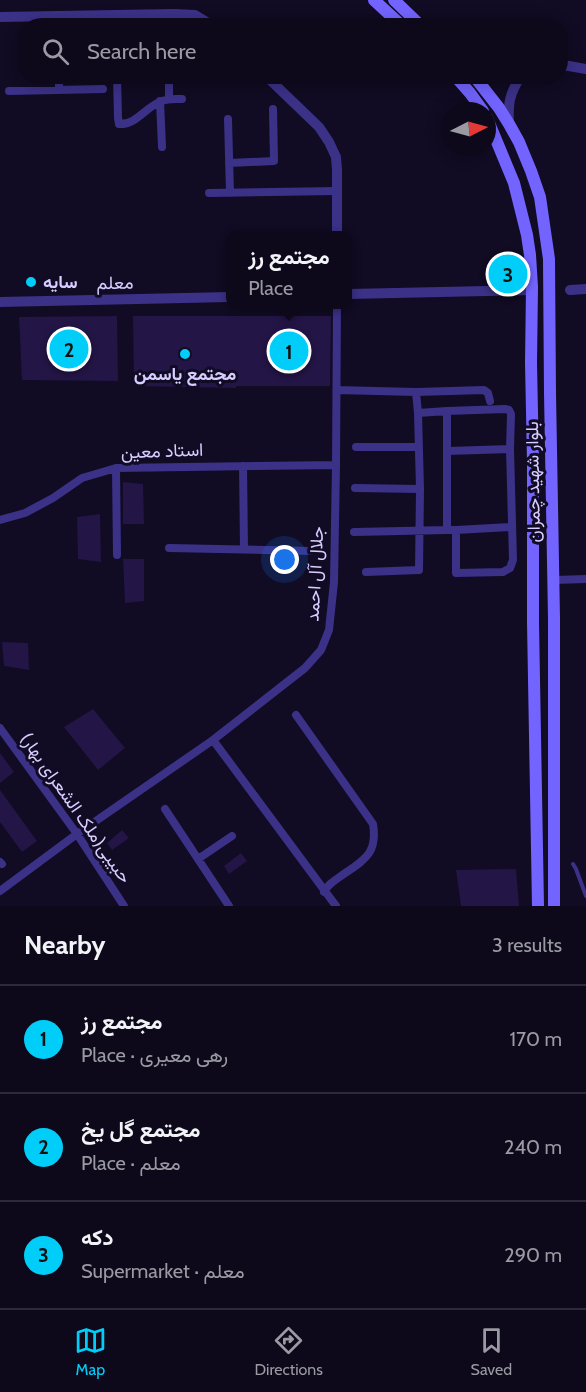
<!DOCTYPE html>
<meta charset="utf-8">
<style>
body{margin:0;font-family:Cabin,Vazirmatn,sans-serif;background:#161123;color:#f1f3f6}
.compass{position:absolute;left:442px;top:102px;width:54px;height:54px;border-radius:50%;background:#0d081a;box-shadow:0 3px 15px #0003;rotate:84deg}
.you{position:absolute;left:285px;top:560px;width:21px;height:21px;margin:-15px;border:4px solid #fff;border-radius:50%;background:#1a73e8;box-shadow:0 0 0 9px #1a73e833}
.badge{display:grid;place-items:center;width:39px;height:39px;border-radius:50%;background:#00cef8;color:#111;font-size:20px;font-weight:700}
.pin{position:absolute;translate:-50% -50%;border:3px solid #fff;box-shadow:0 2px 6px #0006}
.popup{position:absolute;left:226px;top:231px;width:126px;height:78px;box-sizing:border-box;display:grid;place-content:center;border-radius:12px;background:#0d081a;filter:drop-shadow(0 2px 4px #0005);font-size:20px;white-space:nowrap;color:#9a9aa2}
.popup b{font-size:22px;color:#f1f3f6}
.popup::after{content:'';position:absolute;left:50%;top:100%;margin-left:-12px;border:12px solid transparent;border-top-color:#0d081a}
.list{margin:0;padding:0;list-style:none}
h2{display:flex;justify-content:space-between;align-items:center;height:78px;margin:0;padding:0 24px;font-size:26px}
h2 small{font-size:20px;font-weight:400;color:#9a9aa2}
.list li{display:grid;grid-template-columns:39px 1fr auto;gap:18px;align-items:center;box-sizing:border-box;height:108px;padding:0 24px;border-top:2px solid #2d2939}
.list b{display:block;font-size:22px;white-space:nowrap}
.list p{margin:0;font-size:20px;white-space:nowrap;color:#9a9aa2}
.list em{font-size:20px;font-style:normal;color:#9a9aa2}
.icon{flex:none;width:33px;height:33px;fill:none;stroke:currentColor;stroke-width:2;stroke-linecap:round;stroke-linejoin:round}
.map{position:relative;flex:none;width:586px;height:906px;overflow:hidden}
.search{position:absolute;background:#0d081a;box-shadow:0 3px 15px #0003;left:18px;right:18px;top:18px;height:66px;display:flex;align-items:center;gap:15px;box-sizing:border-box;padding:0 21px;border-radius:24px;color:#9a9aa2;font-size:22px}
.sheet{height:402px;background:#0d081a}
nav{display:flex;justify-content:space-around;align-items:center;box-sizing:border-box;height:84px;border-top:2px solid #2d2939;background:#0d081a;font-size:16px;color:#9a9aa2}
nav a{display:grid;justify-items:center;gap:3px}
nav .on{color:#00cef8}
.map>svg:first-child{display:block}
.building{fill:#231546}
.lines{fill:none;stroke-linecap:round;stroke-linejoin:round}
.service{stroke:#3b3187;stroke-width:4}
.minor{stroke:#3b3187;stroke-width:8}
.tertiary{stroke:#3b3187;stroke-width:10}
.secondary{stroke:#7364ff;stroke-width:12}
.poi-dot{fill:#00cef8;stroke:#110b23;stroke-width:2}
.labels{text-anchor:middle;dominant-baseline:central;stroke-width:6;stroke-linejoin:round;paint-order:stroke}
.poi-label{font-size:18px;font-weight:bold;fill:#d7cdff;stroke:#110b23;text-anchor:start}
.street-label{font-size:18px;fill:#d7cdff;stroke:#110b23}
</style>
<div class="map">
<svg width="586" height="906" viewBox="0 0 586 906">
<rect width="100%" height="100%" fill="#110b23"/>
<path class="building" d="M117 316 118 381 22 380 19 317Z
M133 316H331L330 386H236V388L134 386Z
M123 482 143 484 144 524H123Z
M100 514 101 562 78 559 77 517Z
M123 559H144V601L125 603Z
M2 642 28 643 29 670 4 666Z
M93 709 125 748 98 770 64 727Z
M0 753 14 772 0 783Z
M0 790 37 841 22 852 0 822Z
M122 830 129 838 112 850 107 843Z
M241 853 247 861 229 874 224 866Z
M516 869 519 906H461L456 870Z"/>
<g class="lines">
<path class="service" d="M573 864 576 869 586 896"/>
<path class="minor" d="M116 15V26
M59 16V26
M59 76V90
M117 76 118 118 119 124C137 125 146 106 162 101 168 98 176 99 182 99
M169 76V99
M9 91 103 89
M160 101 162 147
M228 119 230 193
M229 163 274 161 273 109
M209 193 337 191
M337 390 416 392 418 413 420 489 419 570 366 572
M416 392 484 390 488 393 490 401
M447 411 505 409 509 410 511 414 510 449
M418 413 447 411V530H456V573L503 572 510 568 513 560 510 449 448 451
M356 447H419
M243 466 244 549
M116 468 117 555
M355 488 420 489
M0 520 25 513 53 498 82 478 116 468 336 465
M456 530 512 527
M354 532 447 530
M169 548 311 551
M554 580 586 579
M296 715 373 824C378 854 364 860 341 876 334 881 328 884 324 892
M0 728 77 834 124 906
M213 740 336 906
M165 809 229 906
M198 859 232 836
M0 862 2 864
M0 891 77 834 213 740 305 668 321 650 329 630 334 582 336 465 337 304"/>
<path class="tertiary" d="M0 17 174 14 195 15 213 26
M560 65 569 66 586 69
M266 76 319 127 329 142 336 157 337 170V236
M509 124C508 104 509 94 521 76
M570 290 586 289
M348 294 532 290
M0 302 230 297"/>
<path class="secondary" d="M374 0 402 26
M394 0 421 26
M455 76 470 93 483 111
M474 76 499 108 509 124 519 142 531 171 540 197 549 259 550 393 554 618V906
M487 118 514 183 527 235 530 255 532 287 531 363 533 462V622L538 906"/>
</g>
<g class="poi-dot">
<circle cx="31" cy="282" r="6"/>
<circle cx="185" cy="354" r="6"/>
</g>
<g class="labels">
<g class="poi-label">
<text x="43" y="282">سایه</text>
<text x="185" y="374" text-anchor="middle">مجتمع یاسمن</text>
</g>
<g class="street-label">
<text transform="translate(115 283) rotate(-1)">معلم</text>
<text transform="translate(162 451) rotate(-2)">استاد معین</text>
<text transform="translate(533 482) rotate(-91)">بلوار شهید چمران</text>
<text transform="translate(315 574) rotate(-87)">جلال آل احمد</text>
<text transform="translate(76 808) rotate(55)">حبیبی(ملک الشعرای بهار)</text>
</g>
</g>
</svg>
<svg class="compass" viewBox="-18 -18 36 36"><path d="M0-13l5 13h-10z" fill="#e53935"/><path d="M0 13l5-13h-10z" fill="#9a9aa2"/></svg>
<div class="you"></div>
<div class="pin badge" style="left:289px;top:351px">1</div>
<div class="popup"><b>مجتمع رز</b>Place</div>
<div class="pin badge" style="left:69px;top:349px">2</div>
<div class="pin badge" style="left:508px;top:274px">3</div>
<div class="search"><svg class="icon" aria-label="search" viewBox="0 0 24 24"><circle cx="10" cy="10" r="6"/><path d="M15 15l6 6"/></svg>Search here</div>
</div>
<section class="sheet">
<h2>Nearby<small>3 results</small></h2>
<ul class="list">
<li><span class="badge">1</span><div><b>مجتمع رز</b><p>Place · رهی معیری</p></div><em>170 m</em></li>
<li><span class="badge">2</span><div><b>مجتمع گل یخ</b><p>Place · معلم</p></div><em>240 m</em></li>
<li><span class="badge">3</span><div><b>دکه</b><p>Supermarket · معلم</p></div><em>290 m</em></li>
</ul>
</section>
<nav>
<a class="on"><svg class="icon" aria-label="map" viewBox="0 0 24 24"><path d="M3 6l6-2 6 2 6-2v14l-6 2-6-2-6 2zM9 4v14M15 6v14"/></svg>Map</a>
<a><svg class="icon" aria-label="directions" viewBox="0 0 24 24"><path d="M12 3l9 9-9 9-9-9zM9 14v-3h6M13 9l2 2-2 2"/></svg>Directions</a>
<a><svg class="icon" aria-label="saved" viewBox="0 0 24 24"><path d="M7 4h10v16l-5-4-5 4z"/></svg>Saved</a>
</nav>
